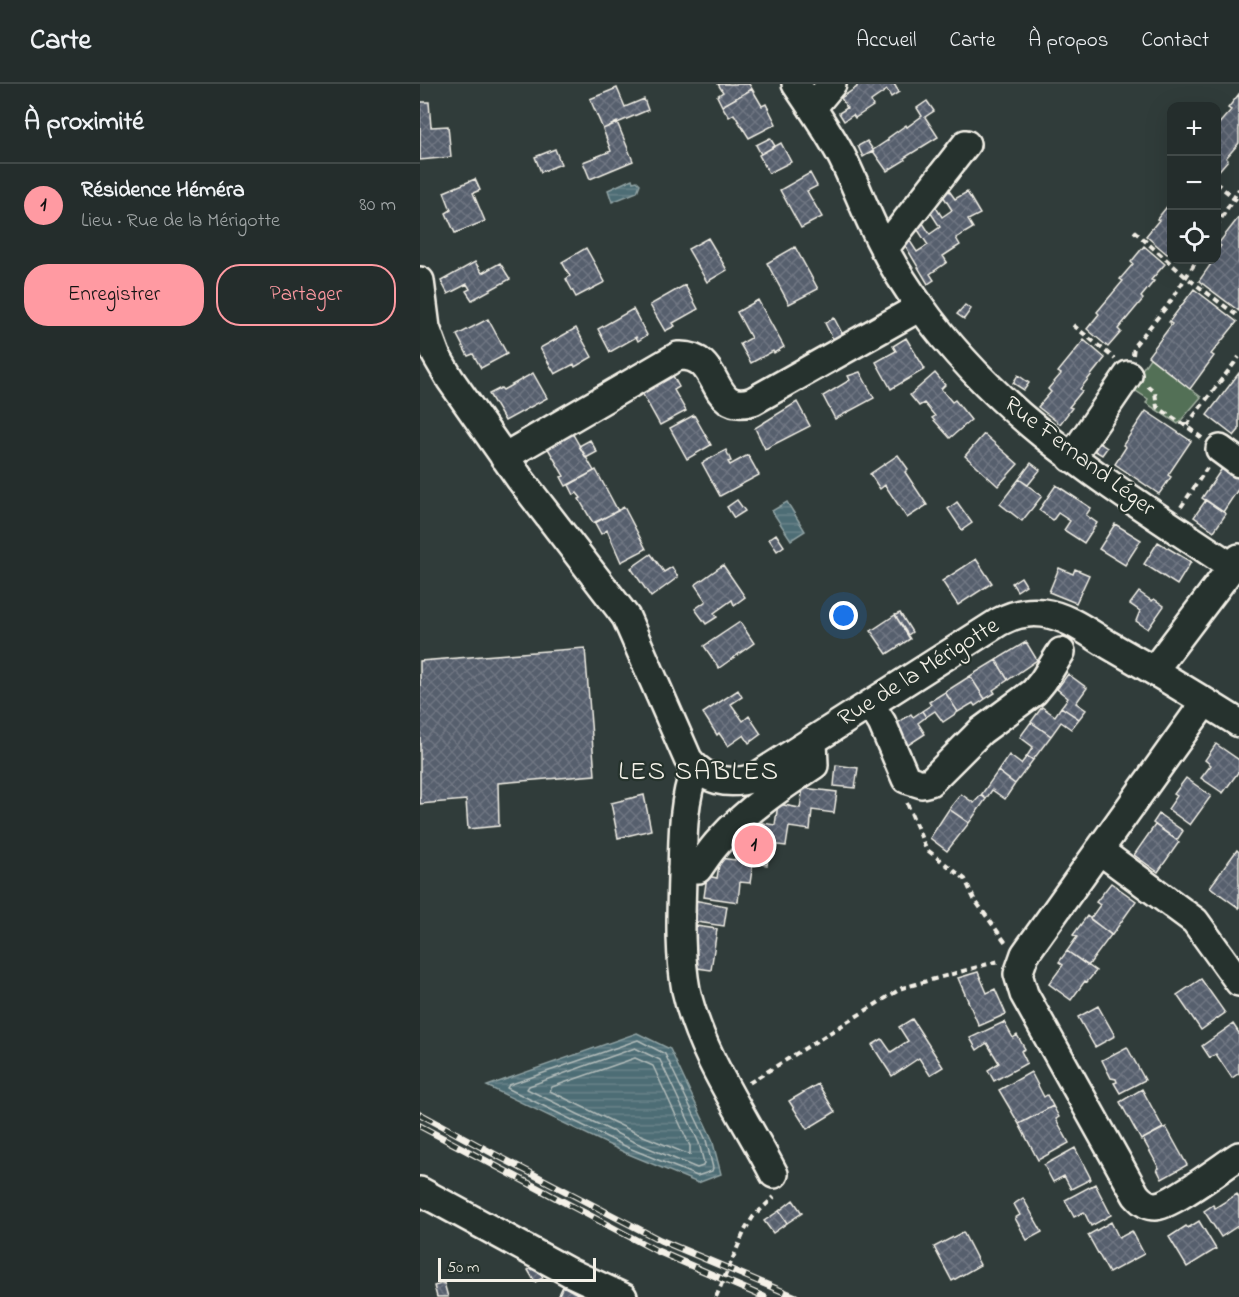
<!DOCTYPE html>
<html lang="fr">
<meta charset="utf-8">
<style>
body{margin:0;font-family:"Indie Flower",sans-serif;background:#2c3534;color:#f1f3f6}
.controls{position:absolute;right:18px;top:18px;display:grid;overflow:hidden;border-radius:12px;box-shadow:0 6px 24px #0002}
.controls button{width:54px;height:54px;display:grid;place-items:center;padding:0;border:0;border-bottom:2px solid #414948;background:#242d2c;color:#f1f3f6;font:30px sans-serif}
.scale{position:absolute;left:18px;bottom:15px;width:158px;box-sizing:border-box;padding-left:6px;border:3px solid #f4f1e8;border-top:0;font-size:16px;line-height:21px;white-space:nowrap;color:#f4f1e8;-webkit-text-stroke:4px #26332d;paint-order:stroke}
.you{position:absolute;left:424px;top:532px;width:21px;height:21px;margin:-15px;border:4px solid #fff;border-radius:50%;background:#1a73e8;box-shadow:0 0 0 9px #1a73e833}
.badge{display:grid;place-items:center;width:39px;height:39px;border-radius:50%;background:#ff9aa2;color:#111;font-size:20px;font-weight:700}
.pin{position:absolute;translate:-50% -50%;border:3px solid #fff;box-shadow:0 2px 6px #0006}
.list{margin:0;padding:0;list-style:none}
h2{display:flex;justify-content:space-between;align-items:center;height:78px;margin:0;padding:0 24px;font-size:26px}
h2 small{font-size:20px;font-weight:400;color:#a3a8a9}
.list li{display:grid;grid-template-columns:39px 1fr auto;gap:18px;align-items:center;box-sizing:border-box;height:84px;padding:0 24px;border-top:2px solid #414948}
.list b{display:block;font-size:22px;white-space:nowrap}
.list p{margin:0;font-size:20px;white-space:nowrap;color:#a3a8a9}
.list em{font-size:20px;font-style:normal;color:#a3a8a9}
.actions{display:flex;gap:12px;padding:18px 24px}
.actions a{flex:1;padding:14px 0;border:2px solid #ff9aa2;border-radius:24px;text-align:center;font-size:21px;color:#ff9aa2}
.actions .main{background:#ff9aa2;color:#111}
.icon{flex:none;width:33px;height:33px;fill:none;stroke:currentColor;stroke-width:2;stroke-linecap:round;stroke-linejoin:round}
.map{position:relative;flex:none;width:819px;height:1213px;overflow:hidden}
header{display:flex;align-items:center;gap:36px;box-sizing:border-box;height:84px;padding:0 30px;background:#242d2c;border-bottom:2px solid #414948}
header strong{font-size:28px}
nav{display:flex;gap:33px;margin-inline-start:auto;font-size:21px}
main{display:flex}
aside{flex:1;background:#242d2c}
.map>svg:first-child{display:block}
.grass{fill:#526f57;stroke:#a3b0a0;stroke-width:1.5}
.water{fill:url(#water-rules);stroke:#90a2a3;stroke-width:1.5}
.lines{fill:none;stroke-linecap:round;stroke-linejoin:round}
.shore{stroke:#b2bcba;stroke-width:1.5}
.building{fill:url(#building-cross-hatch);stroke:#f4f1e8;stroke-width:1.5}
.minor-casing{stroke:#f4f1e8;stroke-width:32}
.path{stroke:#f4f1e8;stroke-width:4;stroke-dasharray:6 4.5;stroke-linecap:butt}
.minor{stroke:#26332d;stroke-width:27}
.rail-casing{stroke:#f4f1e8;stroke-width:7}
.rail{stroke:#26332d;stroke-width:4.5;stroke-dasharray:14;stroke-linecap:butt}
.path-bridge{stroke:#f4f1e8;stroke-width:4;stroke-dasharray:6 4.5;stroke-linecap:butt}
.labels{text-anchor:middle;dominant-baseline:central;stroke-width:4.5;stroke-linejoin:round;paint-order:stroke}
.street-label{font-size:24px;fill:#f4f1e8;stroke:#26332d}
.quarter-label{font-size:27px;letter-spacing:1.5px;fill:#f4f1e8;stroke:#26332d}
</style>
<header>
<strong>Carte</strong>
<nav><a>Accueil</a><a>Carte</a><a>À propos</a><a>Contact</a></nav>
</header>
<main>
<aside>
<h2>À proximité<small></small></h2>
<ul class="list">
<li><span class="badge">1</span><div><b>Résidence Héméra</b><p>Lieu · Rue de la Mérigotte</p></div><em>80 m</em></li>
</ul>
<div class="actions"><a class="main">Enregistrer</a><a>Partager</a></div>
</aside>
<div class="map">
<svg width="819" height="1213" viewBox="0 0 819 1213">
<defs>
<pattern id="water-rules" width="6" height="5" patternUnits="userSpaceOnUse" patternTransform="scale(1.5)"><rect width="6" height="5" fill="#4e6d75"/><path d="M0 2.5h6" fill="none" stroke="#688289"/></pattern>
<pattern id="building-cross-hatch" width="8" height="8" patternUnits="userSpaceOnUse" patternTransform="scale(1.5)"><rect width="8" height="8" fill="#565f6d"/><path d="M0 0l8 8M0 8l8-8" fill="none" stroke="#6f7682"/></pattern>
</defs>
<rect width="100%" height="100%" fill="#303c3a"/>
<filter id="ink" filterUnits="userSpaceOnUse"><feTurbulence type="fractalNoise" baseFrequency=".0167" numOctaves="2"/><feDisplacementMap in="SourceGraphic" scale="12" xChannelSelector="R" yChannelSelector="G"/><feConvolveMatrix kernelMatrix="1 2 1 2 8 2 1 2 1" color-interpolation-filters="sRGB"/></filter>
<g filter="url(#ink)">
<path class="grass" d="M730 274 781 313 758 340 726 319 728 315 710 303Z"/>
<path class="water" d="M212 95 213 98 217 97 220 100 217 108 192 118 188 106Z
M367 418 385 447 371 456 352 427Z
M217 949 250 965 292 1055 301 1090 278 1099 206 1069 67 1002Z"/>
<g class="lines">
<path class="shore" d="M218 956 245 970 286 1056 293 1084 292 1087 277 1092 209 1064 87 1004 89 1001Z
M215 964 240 976 279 1059 284 1079 283 1082 277 1084 212 1057 107 1005 109 1002Z
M215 974 233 982 270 1062V1071L216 1049 130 1007 132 1003Z"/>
</g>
<path class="building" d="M298 0H329L332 5 302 22 297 12 303 8Z
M437 0H474L479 8 471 13 467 6 451 17 453 22 435 34 433 31 424 37 419 29 427 24 421 14 437 3Z
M197 4 205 23 224 15 228 26 183 45 170 15Z
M332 5 342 22 346 20 356 40 329 54 314 30 309 33 302 22Z
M819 10V59L806 74 808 76 796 90V43L811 26 808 24Z
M507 17 514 27 505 33 518 53 484 74 485 76 467 87 453 67 443 73 438 62 447 57 453 66 468 56V54L486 41 487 43 502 32 497 24Z
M0 18H9L11 43 28 42 31 73 0 76Z
M197 38 213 77 170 95 163 78 191 67 183 45Z
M350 54 355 62 341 70 336 61Z
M361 59 371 78 349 89 339 71Z
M135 65 141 80 121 88 115 73Z
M390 89 397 102 387 107 402 133 381 144 360 106Z
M55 95 60 106 53 109 65 137 35 149 26 129 31 126 24 108Z
M525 101 535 115 547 108 560 130 548 136 553 144 536 154 540 161 523 172 527 178 510 190 514 196 508 200 482 156 486 151 497 168 508 161 494 140 499 133 510 150 520 143 507 123 512 117 522 133 532 126 520 107Z
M752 113V165L747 170 726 152 739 136 737 135 750 119 748 117Z
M819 133V227L779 197 791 180 788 179 790 176H796V168L801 162 798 160Z
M288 154 307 186 287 198 268 165Z
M724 162 745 180 731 196 734 197 721 213 723 215 698 245 701 248 688 263 667 245 679 230 677 228 703 197 700 195 713 180 711 178Z
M375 163 398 205 369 220 347 179Z
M166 164 185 198 156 213 146 195 150 192 142 178Z
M55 178 62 189 80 179 90 195 52 216 46 207 50 205 47 200 28 210 21 197Z
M265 201 278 225 253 239 255 242 245 247 230 221Z
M774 205 817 238 791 270 794 272 770 305 728 272 752 240 749 238Z
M338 216 364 263 354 269 353 267 331 279 320 260 331 254 317 228Z
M545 221 551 225 544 235 537 230Z
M213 225 227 251 218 257 216 253 190 268 178 245Z
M414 234 423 251 414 257 405 239Z
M68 235 87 270 61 284 53 270 48 272 37 251Z
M156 244 172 273 155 283 154 280 135 290 120 264Z
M486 254 505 285 471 305 456 278 476 267 473 262Z
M664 256 685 274 660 305 662 307 649 323 652 324 640 340 618 323 631 308 628 305 641 290 638 288Z
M440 288 454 314 415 335 403 312 430 296 428 292Z
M113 289 127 314 85 337 69 310 81 304 83 306Z
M515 289 525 301 521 305 532 318 535 316 551 336 530 354 512 334 515 332 504 319 499 322 490 311Z
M819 289V346L814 352 787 331Z
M252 290 259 303 254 306 266 327 240 341 221 307Z
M598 291 609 299 604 306 593 299Z
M377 318 390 342 345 365 335 344Z
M726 327 771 357 748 391 751 393 739 410 695 380 706 363 703 361Z
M274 331 291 361 267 375 250 344Z
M151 347 174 387 146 402 141 393 144 392 126 361Z
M564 350 598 380 578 402 545 372Z
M170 356 177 368 166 374 159 362Z
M675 356 687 364 682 371 670 364Z
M306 366 311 377 308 378 310 381 328 371 339 391 300 412 282 379Z
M478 371 488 385 485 388 507 421 487 434 465 401 460 405 450 390Z
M611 379 620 386 608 401 599 395Z
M805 380 819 390V404L803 428 782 414Z
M176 386 198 427 173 439 159 415 161 414 157 409 154 411 149 401Z
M599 395 622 412 602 437 580 420Z
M636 401 671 424 666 431 677 439 664 459 644 446 650 437 638 429 633 436 619 426Z
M317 416 325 427 314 434 307 423Z
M786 416 806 430 794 447 774 433Z
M537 418 552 439 542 446 528 425Z
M204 423 226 465 201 478 187 446 181 450 175 439Z
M695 440 721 456 705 481 679 465Z
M356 450 364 462 357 467 349 455Z
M738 458 771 478 757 501 724 480Z
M231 470 244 488 252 483 258 493 231 513 211 484Z
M556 475 572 499 538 521 522 497Z
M303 481 325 513 314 521 312 516 294 529 297 533 286 540 275 525 286 517 275 501Z
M639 484 653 490 655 485 669 491 656 519 629 508Z
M601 493 606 501 597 507 592 499Z
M719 508 732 517 734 515 744 522 728 545 716 537 720 527 710 520Z
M480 529 492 548 488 551 475 531Z
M475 531 490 555 467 570 451 547Z
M320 538 334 559 299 584 284 562Z
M606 558 617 576 588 596 576 576Z
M165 564 175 691 78 699 79 742 48 745 46 716 0 720V577Z
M576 576 588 596 573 606 575 609 565 615 550 592Z
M648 590 667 604 656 619 666 626 659 635 641 623 648 614 637 605Z
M550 592 565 615 555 622 553 619 538 628 525 608Z
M318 606 322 613 311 620 323 637 329 632 341 650 329 659 324 651 308 662 299 649 297 651 283 629Z
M525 608 538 628 523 638 515 627 506 633 502 627 511 621 509 618Z
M622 623 635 632 641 623 659 635 651 645 641 638 631 652 611 638Z
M502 627 506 633 498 639 505 650 485 663 472 643 491 630 493 633Z
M611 638 631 652 613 676 607 672 613 663 600 653Z
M796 660 819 676V687L803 709 781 694 791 681 785 676Z
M589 671 601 680 607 672 613 676 595 700 578 687Z
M416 681 438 684 435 704 414 702Z
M578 687 595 700 585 715 572 706 566 715 561 711Z
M766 694 791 712 770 741 748 725 757 712 754 710Z
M383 704 417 708 414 729 392 726 390 746 369 743 366 762 350 760 347 781 333 779 330 799 320 798 318 818 284 813 287 792 297 794 300 774 315 776 318 756 333 758 336 738 355 741 358 720 380 724Z
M541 710 554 719 561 711 566 715 549 739 529 725Z
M224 711 231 746 198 754 191 719Z
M529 725 549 739 527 767 510 754Z
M739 730 763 747 757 756 733 739Z
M735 741 759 758 738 788 714 771Z
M817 766 819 768V824L790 803Z
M691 799 716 817 692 851 670 835 680 821 676 818Z
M273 816 307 822 304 842 270 837Z
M667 832 691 851 668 882 647 867 657 853 653 851Z
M276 842 297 845 291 886 270 883Z
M647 867 676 887 667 898 665 897 651 916 629 900 643 881 639 878Z
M558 888 567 909 575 905 586 930 559 942 538 894Z
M781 895 805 929 781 946 757 911Z
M678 922 695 952 675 963 658 933Z
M492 935 523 983 510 991 499 974 472 992 452 961 462 955 471 968 488 957 479 943Z
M584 938 593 954 597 951 605 965 601 967 607 979 574 997 568 986 579 979 567 959 557 966 550 954Z
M813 940 819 949V989L812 994 796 970 790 974 782 962Z
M707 963 725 996 700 1009 694 999 697 998 696 995 691 994 682 976Z
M611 988 624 1013 627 1011 633 1022 599 1040 579 1006Z
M398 1000 415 1028 387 1045 369 1017Z
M722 1005 743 1044 721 1056 700 1018Z
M633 1022 639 1033 636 1035 649 1059 618 1076 599 1040Z
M746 1043 767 1081 742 1095 737 1085 739 1084 723 1055Z
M655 1064 671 1095 651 1105 644 1092 633 1098 624 1081Z
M675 1100 691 1131 671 1142 664 1128 654 1133 645 1116Z
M817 1110 819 1114V1141L801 1153 784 1127 793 1121 795 1124Z
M603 1114 622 1148 607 1156 595 1134 600 1131 594 1120Z
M373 1116 382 1129 367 1139 359 1127Z
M359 1127 367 1139 353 1149 344 1137Z
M779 1137 796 1165 767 1183 749 1153 766 1142 768 1144Z
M691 1138 699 1154 712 1147 724 1170 689 1189 668 1151Z
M543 1148 560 1181 532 1197 514 1163Z
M116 1182 123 1194 115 1198 108 1186Z
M24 1199 28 1213H17L14 1202Z
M143 1202 163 1213H138Z"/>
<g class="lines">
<defs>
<path id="minor" d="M376 0C392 24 409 48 422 73 437 103 448 135 464 164 474 184 487 204 500 222 582 338 697 405 812 483
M392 24 412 0
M464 165 546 60
M0 197 6 244 16 271 30 295 100 395 206 533 268 675C285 697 308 702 334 694L579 538C592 531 608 527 623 529 647 532 669 549 689 561 733 586 776 612 819 639
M800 365 819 379
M84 373 258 272C304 269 287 332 333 317L500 223
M651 374 708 291
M734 586 819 474
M785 618 605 870 598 890 604 910 716 1111C721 1117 727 1122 735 1122 751 1122 803 1082 819 1072
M450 620 462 639 486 695 502 700 510 698 561 647 614 608 623 597 641 568
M275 685C262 719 263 756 262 792 261 830 259 868 266 906 280 970 324 1032 354 1090
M679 766 775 837 819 898
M262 784 278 785C285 775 292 764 301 755 328 725 361 703 394 681L393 657
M0 1107 149 1188 203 1213"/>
</defs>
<use href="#minor" class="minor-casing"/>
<path class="path" d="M796 99 819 118
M796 143 819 105
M714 147 766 193 819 233
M653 241 695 275
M713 271 714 262 748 221 777 176
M728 302 735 308 737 323 766 342
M782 354 766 342 819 273
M761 423 787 384
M487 719 506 765 545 795 554 815 586 859
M329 999 482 904 579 877
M325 1146 333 1133 354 1113"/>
<use href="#minor" class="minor"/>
<defs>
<path id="rail" d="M0 1030 76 1071 240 1156 376 1213
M0 1042 235 1166 344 1213"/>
</defs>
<use href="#rail" class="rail-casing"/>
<use href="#rail" class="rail"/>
<path class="path-bridge" d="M296 1213 325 1146"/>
</g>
</g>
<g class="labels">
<g class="street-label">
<text transform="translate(659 373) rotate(37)">Rue Fernand Léger</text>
<text transform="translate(499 589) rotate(-32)">Rue de la Mérigotte</text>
</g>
<g class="quarter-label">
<text x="279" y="688">LES SABLES</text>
</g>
</g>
</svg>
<div class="controls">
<button>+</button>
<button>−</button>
<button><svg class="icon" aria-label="locate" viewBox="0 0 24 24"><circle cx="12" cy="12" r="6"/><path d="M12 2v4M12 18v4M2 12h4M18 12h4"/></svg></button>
</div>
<div class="scale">50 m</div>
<div class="you"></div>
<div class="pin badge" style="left:334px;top:761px">1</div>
</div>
</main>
